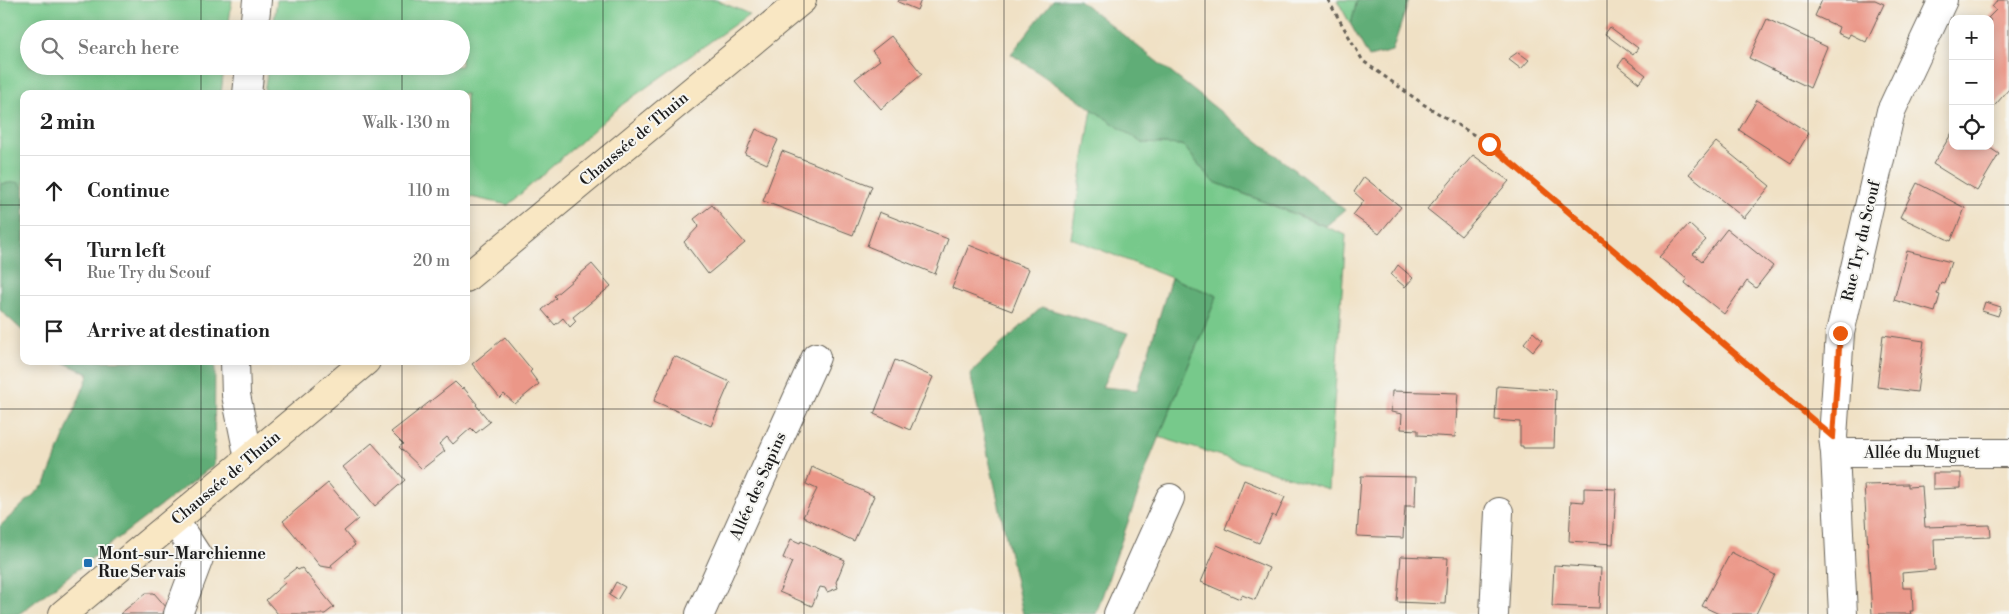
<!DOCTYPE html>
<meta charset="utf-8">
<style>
body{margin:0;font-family:"Libre Bodoni",serif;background:#f6f6f6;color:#222}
.controls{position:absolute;right:15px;top:15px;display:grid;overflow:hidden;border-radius:10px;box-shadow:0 2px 12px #0003}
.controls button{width:45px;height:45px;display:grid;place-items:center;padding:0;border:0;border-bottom:1px solid #e0e0e0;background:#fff;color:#222;font:25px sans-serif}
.stop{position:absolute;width:15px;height:15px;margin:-11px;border:4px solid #ea580c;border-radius:50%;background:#fff}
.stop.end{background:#ea580c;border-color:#fff;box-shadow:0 1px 5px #0008}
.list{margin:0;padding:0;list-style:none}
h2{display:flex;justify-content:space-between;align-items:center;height:65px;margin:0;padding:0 20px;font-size:21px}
h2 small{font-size:16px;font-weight:400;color:#767676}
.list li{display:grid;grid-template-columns:32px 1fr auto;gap:15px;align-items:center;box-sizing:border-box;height:70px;padding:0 20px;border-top:1px solid #e0e0e0}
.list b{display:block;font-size:19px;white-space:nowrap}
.list p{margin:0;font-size:16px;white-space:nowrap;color:#767676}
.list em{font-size:16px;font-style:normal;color:#767676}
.icon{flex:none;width:28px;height:28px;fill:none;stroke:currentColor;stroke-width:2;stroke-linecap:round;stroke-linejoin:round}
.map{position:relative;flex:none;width:2009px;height:614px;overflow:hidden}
.search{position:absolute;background:#fff;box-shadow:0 2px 12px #0003;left:20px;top:20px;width:450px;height:55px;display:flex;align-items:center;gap:12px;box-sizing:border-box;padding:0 18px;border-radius:28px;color:#767676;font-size:19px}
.panel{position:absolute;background:#fff;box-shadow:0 2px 12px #0003;left:20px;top:90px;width:450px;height:275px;border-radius:10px}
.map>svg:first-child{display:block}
.green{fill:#77c98b;stroke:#4a7254}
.forest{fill:#61ad77;stroke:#3e644a}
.building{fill:#eb9788}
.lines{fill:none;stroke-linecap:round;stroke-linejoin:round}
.street-casing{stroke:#666157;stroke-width:30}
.secondary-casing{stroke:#666157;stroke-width:30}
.path{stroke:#666157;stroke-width:3;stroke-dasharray:4 4;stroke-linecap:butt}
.street{stroke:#fff;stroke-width:28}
.secondary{stroke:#f9e7c3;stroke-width:28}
.route{stroke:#ea580c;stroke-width:6}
.grid{fill:none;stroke:#1c1c1c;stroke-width:1;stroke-opacity:0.55}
.poi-dot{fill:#1f6fb2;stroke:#f6f6f2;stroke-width:2}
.labels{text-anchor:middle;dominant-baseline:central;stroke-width:4;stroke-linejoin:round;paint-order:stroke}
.street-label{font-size:16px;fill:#1c1c1c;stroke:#f6f6f2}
.poi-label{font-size:16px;font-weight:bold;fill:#1c1c1c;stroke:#f6f6f2;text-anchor:start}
</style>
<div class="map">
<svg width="2009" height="614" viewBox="0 0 2009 614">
<rect width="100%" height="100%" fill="#f6f6f2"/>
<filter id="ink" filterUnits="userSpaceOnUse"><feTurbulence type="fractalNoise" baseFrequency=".02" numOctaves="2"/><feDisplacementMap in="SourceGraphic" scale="10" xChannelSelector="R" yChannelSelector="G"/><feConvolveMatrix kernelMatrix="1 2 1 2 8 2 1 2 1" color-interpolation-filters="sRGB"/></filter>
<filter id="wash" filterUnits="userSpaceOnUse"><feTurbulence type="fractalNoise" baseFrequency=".0096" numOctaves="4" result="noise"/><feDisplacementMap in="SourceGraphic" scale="20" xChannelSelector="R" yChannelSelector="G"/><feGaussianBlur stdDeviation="1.12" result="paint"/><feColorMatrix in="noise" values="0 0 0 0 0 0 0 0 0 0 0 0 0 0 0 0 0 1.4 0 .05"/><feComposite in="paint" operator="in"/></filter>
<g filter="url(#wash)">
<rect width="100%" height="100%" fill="#f0e1c5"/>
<path class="green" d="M0 0H232L228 29H29V66H224L221 94H24V253L0 235Z
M277 0H716L749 14 623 104 508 205 466 196V94H264L268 66H461V29H273Z
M1337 0H1357L1351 25Z
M1092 109 1142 143 1183 145 1212 181 1346 235 1328 489 1159 437 1217 296 1071 238Z"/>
<path class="forest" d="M1053 0H1079L1345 210 1326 226 1212 181 1183 145 1142 143 1011 54Z
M1357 0H1409L1392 51 1369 57 1351 25Z
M18 182 24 188V332L0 310V184Z
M1171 278 1217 296 1151 456 1096 614H1023L970 373 1042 307 1128 333 1102 387 1137 390Z
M60 361H215L214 465 19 614H0V526L45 484 89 374Z"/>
<g id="blocks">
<path class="building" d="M899 0H921L917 10 898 2Z
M1822 0H1875L1884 4 1866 42 1850 34 1848 38 1837 33 1839 27 1815 16Z
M1998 0H2009V89L1990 111V19H1987L1996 10 1992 7Z
M1767 19 1827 47 1810 88 1749 58Z
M1610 27 1638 48 1633 55 1605 34Z
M891 36 922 74 881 109 855 79 880 60 872 51Z
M1518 52 1529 60 1521 69 1508 59Z
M1624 58 1646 75 1639 83 1618 66Z
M1757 100 1809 133 1791 163 1739 130Z
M756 129 778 140 767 164 745 154Z
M1953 131V146H1987L1999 154 1977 191 1933 164Z
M1716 142 1770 186 1744 218 1689 174Z
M782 151 872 186 853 235 763 201Z
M1473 155 1509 181 1461 236 1427 209Z
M1364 177 1401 207 1379 234 1353 215 1364 201 1354 192Z
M1917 183 1965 208 1951 241 1900 217Z
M712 205 745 243 708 274 684 242 699 226 694 219Z
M879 212 948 239 935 274 867 246Z
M1689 224 1706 240 1693 254 1702 261 1727 229 1773 266 1756 288 1747 281 1724 314 1685 283 1687 279 1659 257Z
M969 245 1029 269 1012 311 952 288Z
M1907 251 1951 262 1944 283 1941 282 1937 294 1940 295 1935 312 1894 300Z
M592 264 611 286 573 317 576 321 570 327 563 318 555 325 542 310 556 298 554 296Z
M1398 265 1413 278 1405 287 1391 275Z
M1985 302 2001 307 1998 316 1982 311Z
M1533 332 1542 340 1533 351 1524 343Z
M1883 335 1924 341 1917 392 1877 387Z
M505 337 532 370 530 372 539 384 515 404 504 394 500 398 472 364Z
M674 356 730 382 711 426 654 401Z
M895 360 933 377 910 430 874 414Z
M455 382 462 389 463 387 477 404 476 405 490 422 476 433 471 428 453 444 447 437 439 444 445 451 422 469 399 447 403 444 391 432Z
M1497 386 1556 390 1554 448H1523V446H1520V422L1495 420Z
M1392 391 1458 393 1455 437 1418 435V430L1401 429 1402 414 1391 412Z
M372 443 405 480 375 506 343 467Z
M812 467 874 496 854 541 803 517 817 489 806 484Z
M1933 473H1961V488L1933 489Z
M1361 476 1416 477 1415 506H1405L1403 538 1357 536Z
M1244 480 1285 497 1276 517 1272 515 1259 543 1225 529Z
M328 483 358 519 344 531 355 545 331 565 333 568 320 566 283 521Z
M1908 484V487L1922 486 1925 527 1990 525 1991 537 1934 539 1935 570 1902 573 1903 588H1912L1913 611H1910L1911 614H1872L1864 485Z
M1584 488 1616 489 1613 544 1569 541 1571 501 1584 502Z
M791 539 800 543 801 541 845 560 836 582 838 588 827 592 825 588 820 587 812 606 779 592 792 562 783 558Z
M1217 545 1269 568 1255 600 1242 595 1240 599 1201 582Z
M1731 552 1775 575 1756 614H1719L1702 606Z
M1401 556 1448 558 1445 604 1397 602Z
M1554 565 1601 568 1599 608 1552 606Z
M296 568 298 570 302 568 334 607 325 614H278L266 600 285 583 282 579Z
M616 582 625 587 617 600 609 595Z
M146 593H154L167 608 163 612 164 614H120Z"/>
</g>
</g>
<g filter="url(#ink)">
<use href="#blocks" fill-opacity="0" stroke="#666157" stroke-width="1"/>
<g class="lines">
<defs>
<path id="street" d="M254 29 257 0
M247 94 250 66
M235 361 236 395 249 459
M1835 453H2009
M175 521 199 558 178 614
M700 614 816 357
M1118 614 1170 498
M1494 614 1499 512
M1843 614 1835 453 1833 437 1840 333 1891 111 1943 0"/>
<path id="secondary" d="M466 278 802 0
M63 614 366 361"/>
</defs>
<use href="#street" class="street-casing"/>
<use href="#secondary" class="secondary-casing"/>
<path class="path" d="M1328 0 1363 61 1423 104 1489 144 1805 413"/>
<use href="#street" class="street"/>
<use href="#secondary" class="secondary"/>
</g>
</g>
<g class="lines" filter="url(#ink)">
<path class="route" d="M1489 144 1833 437 1840 333"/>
</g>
<path class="grid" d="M201 0V29M402 0V29M603 0V614M804 0V614M1004 0V614M1205 0V614M1406 0V614M1607 0V614M1808 0V614M201 66V94M402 66V94M0 205H24M466 205H2009M201 361V614M402 361V614M0 409H2009"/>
<rect class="poi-dot" x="83" y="558" width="10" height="10" rx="2.5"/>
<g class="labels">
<g class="street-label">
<text transform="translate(634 139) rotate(-40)">Chaussée de Thuin</text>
<text transform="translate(1861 241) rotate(-77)">Rue Try du Scouf</text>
<text x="1922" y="453">Allée du Muguet</text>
<text transform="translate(226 478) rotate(-40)">Chaussée de Thuin</text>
<text transform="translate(758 486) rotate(-66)">Allée des Sapins</text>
</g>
<g class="poi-label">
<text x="98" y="554">Mont-sur-Marchienne<tspan x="98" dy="18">Rue Servais</tspan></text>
</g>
</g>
</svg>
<div class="controls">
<button>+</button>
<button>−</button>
<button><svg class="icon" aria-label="locate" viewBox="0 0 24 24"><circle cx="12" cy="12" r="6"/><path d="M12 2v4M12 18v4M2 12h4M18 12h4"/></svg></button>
</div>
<div class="stop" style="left:1489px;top:144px"></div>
<div class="stop end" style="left:1840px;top:333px"></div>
<div class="search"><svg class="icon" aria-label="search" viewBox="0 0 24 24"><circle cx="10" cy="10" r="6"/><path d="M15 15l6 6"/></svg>Search here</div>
<section class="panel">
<h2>2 min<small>Walk · 130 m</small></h2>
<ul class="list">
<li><svg class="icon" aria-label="ahead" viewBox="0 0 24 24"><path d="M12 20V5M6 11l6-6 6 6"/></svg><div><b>Continue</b></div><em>110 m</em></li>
<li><svg class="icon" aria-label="left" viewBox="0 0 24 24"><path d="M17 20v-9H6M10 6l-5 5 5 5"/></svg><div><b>Turn left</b><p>Rue Try du Scouf</p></div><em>20 m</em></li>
<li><svg class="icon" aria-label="arrive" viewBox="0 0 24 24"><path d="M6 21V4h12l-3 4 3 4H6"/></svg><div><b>Arrive at destination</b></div></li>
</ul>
</section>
</div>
